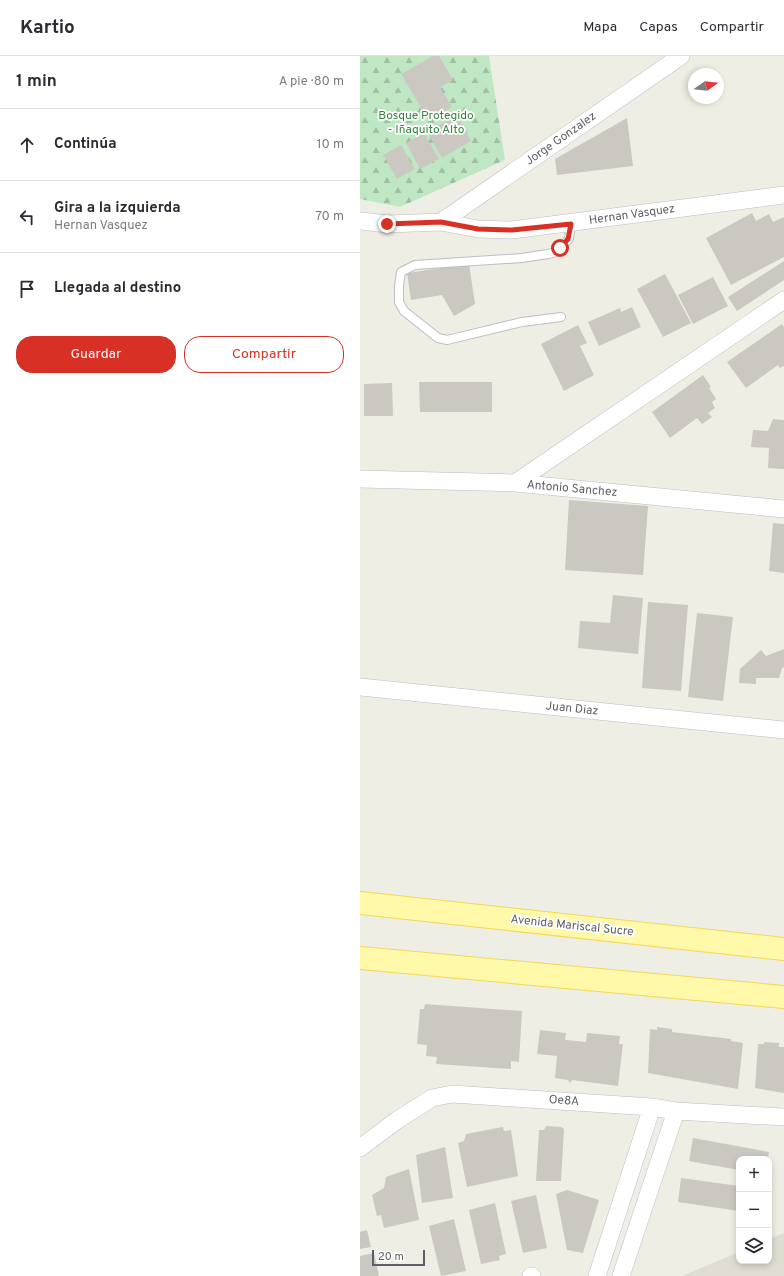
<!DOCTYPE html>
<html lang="es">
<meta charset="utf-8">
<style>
body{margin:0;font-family:Overpass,sans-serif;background:#f7f7f7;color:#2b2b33}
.controls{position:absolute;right:12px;bottom:12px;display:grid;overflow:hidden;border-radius:8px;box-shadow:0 2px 6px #0003}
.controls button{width:36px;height:36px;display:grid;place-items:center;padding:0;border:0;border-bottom:1px solid #e1e1e2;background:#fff;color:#2b2b33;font:20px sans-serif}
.compass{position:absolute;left:328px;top:12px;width:36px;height:36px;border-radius:50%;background:#fff;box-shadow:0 2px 6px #0003;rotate:76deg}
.scale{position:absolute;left:12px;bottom:10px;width:53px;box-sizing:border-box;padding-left:4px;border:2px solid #5c5f65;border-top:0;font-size:11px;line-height:14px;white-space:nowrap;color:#5c5f65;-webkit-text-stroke:3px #fff;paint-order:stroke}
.stop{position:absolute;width:12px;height:12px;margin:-9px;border:3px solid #d93025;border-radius:50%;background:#fff}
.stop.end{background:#d93025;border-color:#fff;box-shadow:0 1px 4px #0008}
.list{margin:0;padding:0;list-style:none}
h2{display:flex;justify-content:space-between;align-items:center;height:52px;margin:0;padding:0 16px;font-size:17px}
h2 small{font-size:13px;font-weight:400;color:#7c7c81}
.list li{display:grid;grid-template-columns:26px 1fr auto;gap:12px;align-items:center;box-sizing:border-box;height:72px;padding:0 16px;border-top:1px solid #e1e1e2}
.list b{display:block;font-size:15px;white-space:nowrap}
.list p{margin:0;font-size:13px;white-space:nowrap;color:#7c7c81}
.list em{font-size:13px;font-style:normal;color:#7c7c81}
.actions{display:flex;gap:8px;padding:12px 16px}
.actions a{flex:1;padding:9px 0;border:1px solid #d93025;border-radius:16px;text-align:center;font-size:14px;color:#d93025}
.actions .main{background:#d93025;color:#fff}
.icon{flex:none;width:22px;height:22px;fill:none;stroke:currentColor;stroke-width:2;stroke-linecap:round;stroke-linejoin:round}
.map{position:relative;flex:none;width:424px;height:1220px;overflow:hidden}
header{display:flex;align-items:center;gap:24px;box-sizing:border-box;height:56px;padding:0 20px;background:#fff;border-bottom:1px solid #e1e1e2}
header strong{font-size:19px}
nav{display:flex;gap:22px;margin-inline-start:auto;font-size:14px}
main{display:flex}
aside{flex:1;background:#fff}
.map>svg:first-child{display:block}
.education{fill:#dfddd2}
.forest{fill:url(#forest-firs)}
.building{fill:#cac8c1}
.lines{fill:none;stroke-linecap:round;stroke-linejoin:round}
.service-casing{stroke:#bcbdc3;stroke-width:10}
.minor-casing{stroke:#bcbdc3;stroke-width:18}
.primary-casing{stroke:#f4d758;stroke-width:24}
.service{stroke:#fff;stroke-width:8}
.minor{stroke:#fff;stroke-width:17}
.primary{stroke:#fff9a9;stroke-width:22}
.route{stroke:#d93025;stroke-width:5}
.labels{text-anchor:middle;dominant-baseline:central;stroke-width:3.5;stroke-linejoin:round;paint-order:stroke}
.park-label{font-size:12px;fill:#33853f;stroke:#fff}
.street-label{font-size:12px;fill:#5c5f65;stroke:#fff}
</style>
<header>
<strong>Kartio</strong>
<nav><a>Mapa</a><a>Capas</a><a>Compartir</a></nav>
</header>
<main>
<aside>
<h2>1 min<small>A pie · 80 m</small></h2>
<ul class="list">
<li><svg class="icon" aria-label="ahead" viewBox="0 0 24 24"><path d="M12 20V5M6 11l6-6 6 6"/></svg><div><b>Continúa</b></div><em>10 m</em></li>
<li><svg class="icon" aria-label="left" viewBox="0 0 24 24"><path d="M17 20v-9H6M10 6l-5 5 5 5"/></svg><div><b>Gira a la izquierda</b><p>Hernan Vasquez</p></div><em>70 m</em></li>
<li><svg class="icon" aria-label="arrive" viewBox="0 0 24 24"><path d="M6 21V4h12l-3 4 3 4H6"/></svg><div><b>Llegada al destino</b></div></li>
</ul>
<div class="actions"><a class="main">Guardar</a><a>Compartir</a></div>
</aside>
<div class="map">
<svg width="424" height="1220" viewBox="0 0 424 1220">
<defs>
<pattern id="forest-firs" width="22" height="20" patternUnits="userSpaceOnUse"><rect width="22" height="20" fill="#c0e7c4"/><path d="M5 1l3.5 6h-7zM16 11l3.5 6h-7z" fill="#9fbea3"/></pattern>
</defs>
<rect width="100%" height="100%" fill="#efeee4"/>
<path class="education" d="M424 1177V1220H322L379 1196V1205H409V1183Z"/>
<path class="forest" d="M0 0H129L145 104 40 151 0 143Z"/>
<path class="building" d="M73 0H79L93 24 80 31 92 51 69 65 41 18Z
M97 59 111 85 82 102 67 76Z
M267 62 273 110 197 119 195 103Z
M64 77 79 103 60 113 46 87Z
M41 89 55 113 37 123 23 99Z
M392 157 396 165 409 158 413 166 424 161V201L371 229 346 182Z
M424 205V224L377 255 368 241Z
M109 208 115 248 94 260 82 239 51 244 47 217Z
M305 218 331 267 303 281 277 233Z
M353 221 368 250 333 268 318 239Z
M272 251 281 271 239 290 228 266 260 252 261 256Z
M422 268 424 271V310L420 312 418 309 386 332 367 306Z
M218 269 227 287 220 290 234 319 204 335 181 288Z
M343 319 351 331 349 332 356 343 352 346 355 352 348 357 352 361 342 368 337 362 310 382 292 356Z
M59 326H132V356H60Z
M32 327 33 360H4V328Z
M413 363 424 364V413L408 412 409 392 391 391 393 374 408 375Z
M209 444 288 450 283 519 205 514Z
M413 467 424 468V517L409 515Z
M253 539 283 542 278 598 218 592 220 565 250 567Z
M288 546 328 549 321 635 282 632Z
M337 557 373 561 363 645 328 641Z
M424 593V611L422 612 419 622H396V628L379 627 380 613 401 594 406 600Z
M65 948 162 955 159 1006 151 1005V1013L76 1008 77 1001 66 1000 67 989 57 988 60 953H64Z
M297 971 312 973V976L371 983V985L383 987 378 1033 288 1017 290 973 297 974Z
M180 974 206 977 205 984 226 986 227 977 260 980 259 988H263L258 1030 212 1024 210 1027 208 1024 195 1022 197 1000 177 998Z
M404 986 419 987V991H424V1037L395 1032 398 988H404Z
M186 1070 201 1071 204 1073 201 1125H176L179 1074H184Z
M143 1071 144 1075 151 1074 158 1120 107 1131 98 1087 104 1085 106 1078Z
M333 1082 409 1096 408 1103H379V1114L329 1105Z
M85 1091 93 1142 62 1147 56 1099Z
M49 1113 59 1164 24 1172 21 1159 17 1160 12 1139 24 1132 26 1121Z
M321 1122 379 1130V1155L318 1146Z
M207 1134 239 1144 223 1197 207 1194 196 1138Z
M176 1139 187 1192 163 1197 151 1145Z
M135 1147 146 1198 139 1200 140 1204 121 1208 109 1154Z
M94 1163 106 1215 81 1220 69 1170Z
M7 1174 11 1191 0 1193V1176Z
M14 1197 19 1220H0V1200Z"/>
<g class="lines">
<defs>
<path id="service" d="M201 261 162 266 87 284 78 282 44 255 39 246V230L41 216 55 209 162 202 188 198 196 196 209 183 211 167"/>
<path id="minor" d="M0 165 27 168 81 166 118 173 152 174 424 139
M81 166 321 0
M0 423 155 427 424 453
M155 427 424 244
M0 631 424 674
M0 1092 36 1065 72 1042 92 1038 292 1051 316 1055 424 1061
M171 1220H172
M237 1220 292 1051
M261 1220 316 1055"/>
<path id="primary" d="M0 847 424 893
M0 902 424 941"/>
</defs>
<use href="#service" class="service-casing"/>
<use href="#minor" class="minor-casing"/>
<use href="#primary" class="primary-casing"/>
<use href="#service" class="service"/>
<use href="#minor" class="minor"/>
<use href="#primary" class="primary"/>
</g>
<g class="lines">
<path class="route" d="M27 168 81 166 118 173 152 174 211 168 208 183 200 192"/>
</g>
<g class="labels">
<g class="park-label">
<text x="66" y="60">Bosque Protegido<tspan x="66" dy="14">- Iñaquito Alto</tspan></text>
</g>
<g class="street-label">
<text transform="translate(201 83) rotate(-35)">Jorge Gonzalez</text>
<text transform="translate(272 159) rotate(-8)">Hernan Vasquez</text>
<text transform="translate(212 433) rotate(5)">Antonio Sanchez</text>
<text transform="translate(212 653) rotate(6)">Juan Diaz</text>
<text transform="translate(212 870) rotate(6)">Avenida Mariscal Sucre</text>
<text transform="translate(204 1045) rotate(4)">Oe8A</text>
</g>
</g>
</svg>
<div class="controls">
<button>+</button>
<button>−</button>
<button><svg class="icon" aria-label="layers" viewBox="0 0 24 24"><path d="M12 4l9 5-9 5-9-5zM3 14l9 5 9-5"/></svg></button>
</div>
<svg class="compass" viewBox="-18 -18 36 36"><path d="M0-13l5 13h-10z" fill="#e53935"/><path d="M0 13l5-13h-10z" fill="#7c7c81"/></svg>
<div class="scale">20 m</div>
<div class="stop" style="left:200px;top:192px"></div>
<div class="stop end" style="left:27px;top:168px"></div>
</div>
</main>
